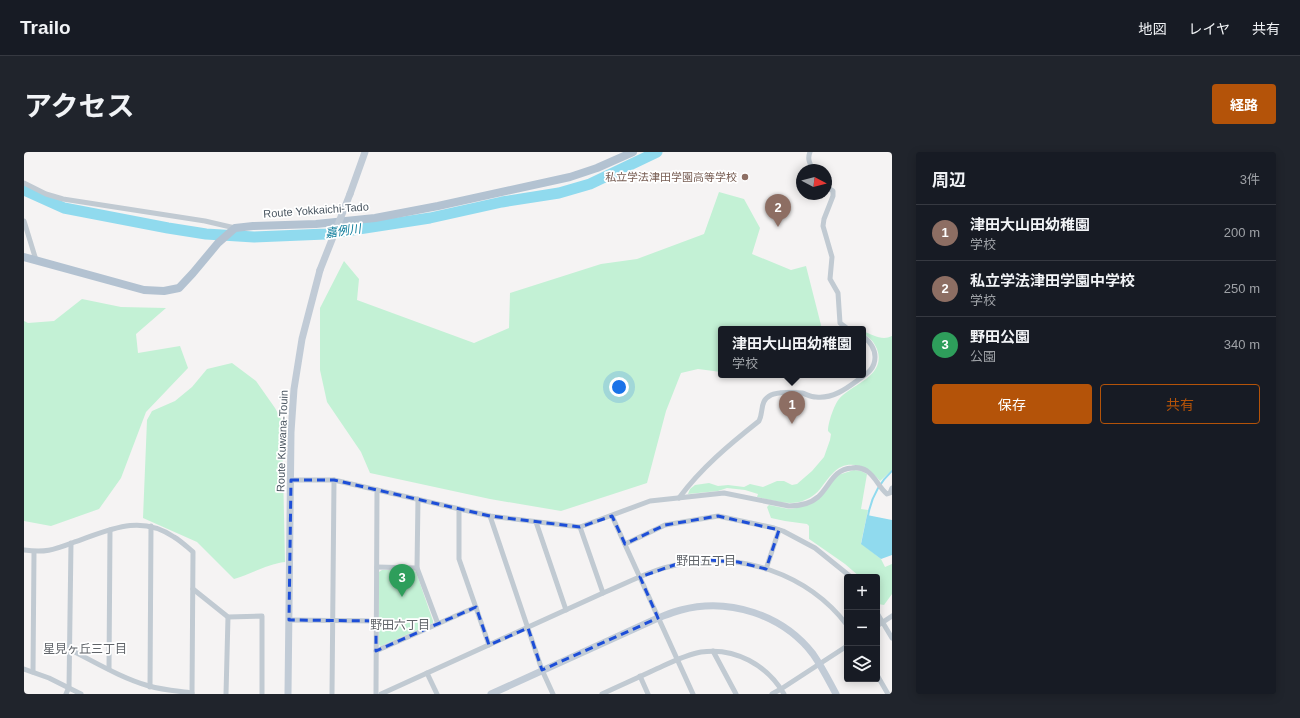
<!DOCTYPE html>
<html lang="ja">
<meta charset="utf-8">
<style>
body{margin:0;font-family:Arial,"Noto Sans JP",sans-serif;background:#20242c;color:#f1f3f6}
.controls{position:absolute;right:12px;bottom:12px;display:grid;overflow:hidden;border-radius:4px;box-shadow:0 2px 10px #0003}
.controls button{width:36px;height:36px;display:grid;place-items:center;padding:0;border:0;border-bottom:1px solid #363941;background:#171b24;color:#f1f3f6;font:20px sans-serif}
.compass{position:absolute;left:772px;top:12px;width:36px;height:36px;border-radius:50%;background:#171b24;box-shadow:0 2px 10px #0003;rotate:97deg}
.you{position:absolute;left:595px;top:235px;width:14px;height:14px;margin:-10px;border:3px solid #fff;border-radius:50%;background:#1a73e8;box-shadow:0 0 0 6px #1a73e833}
.badge{display:grid;place-items:center;width:26px;height:26px;border-radius:50%;background:#b45309;color:#fff;font-size:13px;font-weight:700}
.pin{position:absolute;translate:-50% -33px;filter:drop-shadow(0 1px 2px #0008)}
.pin::after{content:'';position:absolute;top:21px;width:14px;height:12px;background:inherit;clip-path:polygon(0 0,100% 0,50% 100%)}
.popup{position:absolute;left:694px;top:174px;width:148px;height:52px;box-sizing:border-box;display:grid;place-content:center;border-radius:4px;background:#171b24;filter:drop-shadow(0 1px 3px #0005);font-size:13px;white-space:nowrap;color:#9ea1a6}
.popup b{font-size:15px;color:#f1f3f6}
.popup::after{content:'';position:absolute;left:50%;top:100%;margin-left:-8px;border:8px solid transparent;border-top-color:#171b24}
.list{margin:0;padding:0;list-style:none}
h2{display:flex;justify-content:space-between;align-items:center;height:52px;margin:0;padding:0 16px;font-size:17px}
h2 small{font-size:13px;font-weight:400;color:#9ea1a6}
.list li{display:grid;grid-template-columns:26px 1fr auto;gap:12px;align-items:center;box-sizing:border-box;height:56px;padding:0 16px;border-top:1px solid #363941}
.list b{display:block;font-size:15px;white-space:nowrap}
.list p{margin:0;font-size:13px;white-space:nowrap;color:#9ea1a6}
.list em{font-size:13px;font-style:normal;color:#9ea1a6}
.actions{display:flex;gap:8px;padding:12px 16px}
.actions a{flex:1;padding:9px 0;border:1px solid #b45309;border-radius:4px;text-align:center;font-size:14px;color:#b45309}
.actions .main{background:#b45309;color:#fff}
.icon{flex:none;width:22px;height:22px;fill:none;stroke:currentColor;stroke-width:2;stroke-linecap:round;stroke-linejoin:round}
.map{position:relative;flex:none;width:868px;height:542px;overflow:hidden;border-radius:4px}
header{display:flex;align-items:center;gap:24px;box-sizing:border-box;height:56px;padding:0 20px;background:#171b24;border-bottom:1px solid #363941}
header strong{font-size:19px}
nav{display:flex;gap:22px;margin-inline-start:auto;font-size:14px}
.intro{display:flex;align-items:center;justify-content:space-between;box-sizing:border-box;height:96px;padding:0 24px}
h1{margin:0;font-size:28px}
.button{padding:10px 18px;border-radius:4px;background:#b45309;color:#fff;font-size:14px;font-weight:700}
main{display:flex;gap:24px;padding:0 24px}
aside{flex:1;background:#171b24;border-radius:4px;box-shadow:0 2px 10px #0003}
.map>svg:first-child{display:block}
.green{fill:#c3f1d5}
.water{fill:#90daee}
.lines{fill:none;stroke-linecap:round;stroke-linejoin:round}
.stream{stroke:#90daee;stroke-width:2}
.river{stroke:#90daee;stroke-width:11}
.street{stroke:#c1cad2;stroke-width:5}
.secondary{stroke:#c1cbd6;stroke-width:7}
.primary{stroke:#b3c2d1;stroke-width:8}
.secondary-bridge{stroke:#c1cbd6;stroke-width:7}
.marked{fill:none;stroke:#1d4ed8;stroke-width:3;stroke-dasharray:8 5;stroke-linejoin:round}
.education-dot{fill:#8d6e63;stroke:#fff;stroke-width:1.5}
.labels{text-anchor:middle;dominant-baseline:central;stroke-width:3.5;stroke-linejoin:round;paint-order:stroke}
.education-label{font-size:11px;fill:#785e54;stroke:#fff;text-anchor:end}
.street-label{font-size:11px;fill:#4a5661;stroke:#fff}
.water-label{font-size:12px;font-style:italic;fill:#0c7c9b;stroke:#fff}
.neighbourhood-label{font-size:12px;fill:#5f6368;stroke:#fff}
</style>
<header>
<strong>Trailo</strong>
<nav><a>地図</a><a>レイヤ</a><a>共有</a></nav>
</header>
<div class="intro"><h1>アクセス</h1><a class="button">経路</a></div>
<main>
<div class="map">
<svg width="868" height="542" viewBox="0 0 868 542">
<rect width="100%" height="100%" fill="#f5f3f3"/>
<g class="green">
<polygon points="695,40 720,47 736,76 728,102 767,118 782,114 798,177 697,177 697,220 674,217 657,221 642,259 623,331 537,359 466,347 346,321 337,300 303,250 296,218 296,156 320,109 335,127 333,148 450,191 485,176 486,141 577,112 613,107 680,82"/>
<polygon points="58,147 97,155 142,156 112,182 114,201 156,194 164,216 122,260 97,326 75,357 27,374 0,369 0,169 4,171 30,169"/>
<path d="M 839,179 C 849,183 858,189 868,184 L 868,318 L 856,329 C 845,315 824,305 809,321 C 799,331 795,343 781,348 C 766,355 749,348 733,345 L 734,342 L 721,338 L 703,336 L 694,339 L 664,342 L 666,337 L 671,333 L 685,331 L 694,334 L 704,333 L 720,335 L 726,332 L 739,335 L 753,329 L 760,329 L 768,333 L 773,332 L 788,319 L 800,305 L 806,288 L 807,282 L 804,279 C 804,271 810,253 815,247 C 828,232 863,224 853,197 C 850,190 846,185 839,182 Z"/>
<path d="M 208,211 L 232,229 L 251,256 L 258,269 L 261,410 C 243,412 227,422 210,427 L 173,390 L 119,366 L 123,268 L 128,259 L 151,249 L 168,235 L 183,217 Z"/>
<polygon points="830,318 837,319 843,322 837,357 844,358 837,391 857,407 861,415 868,412 868,442 860,453 854,452 853,451 853,425 836,425 821,412 788,389 785,387 785,374 783,372 761,369 747,366 743,355 745,353 765,357 772,356 787,351 814,323"/>
<polygon points="358,418 390,418 392,420 409,469 409,471 357,494 355,493 355,420"/>
</g>
<polygon class="water" points="843,363 868,368 868,403 857,407 837,392"/>
<g class="lines">
<path class="stream" d="M 844,364 C 847,346 854,332 868,319"/>
<polyline class="river" points="0,38 40,56 144,76 182,82 230,85 302,82 406,66 478,50 535,41 566,32 633,0"/>
<g class="street">
<path d="M 786,0 C 783,7 786,12 789,18"/>
<polyline points="0,31 22,42 39,47 181,69 211,76"/>
<polyline points="802,35 809,39 809,44 800,67 799,74 808,105 806,127 814,141 816,171 824,177"/>
<polyline points="0,69 12,108"/>
<path d="M 267,328 L 310,328 L 466,364 L 556,375 L 626,349 L 700,341 L 765,354 C 775,354 786,352 794,345 C 806,334 809,317 828,316 C 833,315 838,316 843,319 C 852,325 855,336 863,342 L 866,341 L 868,336"/>
<path d="M 655,346 C 677,316 706,292 735,269 C 740,259 735,249 747,243 C 753,240 771,240 778,241 C 782,242 787,245 792,245 C 808,247 822,237 834,228 C 843,222 851,217 851,205 C 851,197 846,189 839,185"/>
<polyline points="394,347 393,416 414,472"/>
<polyline points="435,357 435,407 465,493"/>
<polyline points="466,364 518,518 529,542"/>
<polyline points="588,364 669,542"/>
<polyline points="512,370 542,458"/>
<polyline points="601,392 641,373 694,364 750,376 759,379 791,396 827,425"/>
<path d="M 0,398 C 21,401 29,398 48,391 C 83,379 115,361 150,385 C 157,389 163,395 169,400 L 168,542"/>
<polyline points="353,415 393,416"/>
<polyline points="742,417 755,378"/>
<polyline points="169,437 204,465 238,464 238,542"/>
<path d="M 579,441 C 603,431 627,418 652,413 C 715,398 784,422 823,473"/>
<polyline points="853,461 868,486"/>
<polyline points="265,468 352,469"/>
<polyline points="853,474 868,464"/>
<path d="M 45,497 C 71,510 97,526 125,534 C 139,538 154,539 168,541"/>
<polyline points="352,499 452,455"/>
<polyline points="689,499 712,542"/>
<polyline points="0,517 25,526 57,542"/>
<polyline points="85,517 86,378"/>
<polyline points="9,520 10,400"/>
<polyline points="403,521 413,542"/>
<polyline points="853,523 864,542"/>
<polyline points="616,524 624,542"/>
<polyline points="126,535 127,374"/>
<polyline points="42,542 45,535 47,391"/>
<polyline points="202,542 204,465"/>
<polyline points="308,542 310,328"/>
<polyline points="352,542 353,338"/>
<polyline points="357,542 579,441 556,375"/>
<path d="M 578,542 C 595,534 611,527 628,519 C 644,512 660,503 677,500 C 711,495 743,513 760,542"/>
<polyline points="748,542 757,537 823,494"/>
</g>
<g class="secondary">
<polyline points="326,42 341,0"/>
<polyline points="264,542 267,280 270,237 278,187 296,118"/>
<path d="M 467,542 L 634,466 C 642,463 649,460 657,458 C 705,445 759,463 789,502 C 798,515 805,529 812,542"/>
</g>
<polyline class="primary" points="0,105 120,138 140,139 155,136 169,121 194,91 211,76 229,74 292,72 351,66 414,54 546,25 573,16 609,0"/>
<polyline class="secondary-bridge" points="296,118 326,42"/>
</g>
<path class="marked" d="M 267,328 L 310,328 L 466,364 L 556,375 L 588,364 L 601,392 L 641,373 L 694,364 L 755,378 L 742,417 L 714,410 L 683,408 L 653,412 L 616,425 L 634,466 L 518,518 L 504,476 L 465,493 L 452,455 L 352,499 L 352,469 L 265,468 Z"/>
<circle class="education-dot" cx="721" cy="25" r="4"/>
<g class="labels">
<g class="education-label">
<text x="713" y="25">私立学法津田学園高等学校</text>
</g>
<g class="street-label">
<text transform="translate(292 58) rotate(-4)">Route Yokkaichi-Tado</text>
<text transform="translate(258 289) rotate(-88)">Route Kuwana-Touin</text>
</g>
<g class="water-label">
<text transform="translate(319 79) rotate(-8)">嘉例川</text>
</g>
<g class="neighbourhood-label">
<text x="682" y="409">野田五丁目</text>
<text x="376" y="473">野田六丁目</text>
<text x="61" y="497">星見ヶ丘三丁目</text>
</g>
</g>
</svg>
<div class="controls">
<button>+</button>
<button>−</button>
<button><svg class="icon" aria-label="layers" viewBox="0 0 24 24"><path d="M12 4l9 5-9 5-9-5zM3 14l9 5 9-5"/></svg></button>
</div>
<svg class="compass" viewBox="-18 -18 36 36"><path d="M0-13l5 13h-10z" fill="#e53935"/><path d="M0 13l5-13h-10z" fill="#9ea1a6"/></svg>
<div class="you"></div>
<div class="pin badge" style="left:768px;top:272px;background:#8d6e63">1</div>
<div class="popup"><b>津田大山田幼稚園</b>学校</div>
<div class="pin badge" style="left:754px;top:75px;background:#8d6e63">2</div>
<div class="pin badge" style="left:378px;top:445px;background:#2e9e5b">3</div>
</div>
<aside>
<h2>周辺<small>3件</small></h2>
<ul class="list">
<li><span class="badge" style="background:#8d6e63">1</span><div><b>津田大山田幼稚園</b><p>学校</p></div><em>200 m</em></li>
<li><span class="badge" style="background:#8d6e63">2</span><div><b>私立学法津田学園中学校</b><p>学校</p></div><em>250 m</em></li>
<li><span class="badge" style="background:#2e9e5b">3</span><div><b>野田公園</b><p>公園</p></div><em>340 m</em></li>
</ul>
<div class="actions"><a class="main">保存</a><a>共有</a></div>
</aside>
</main>
